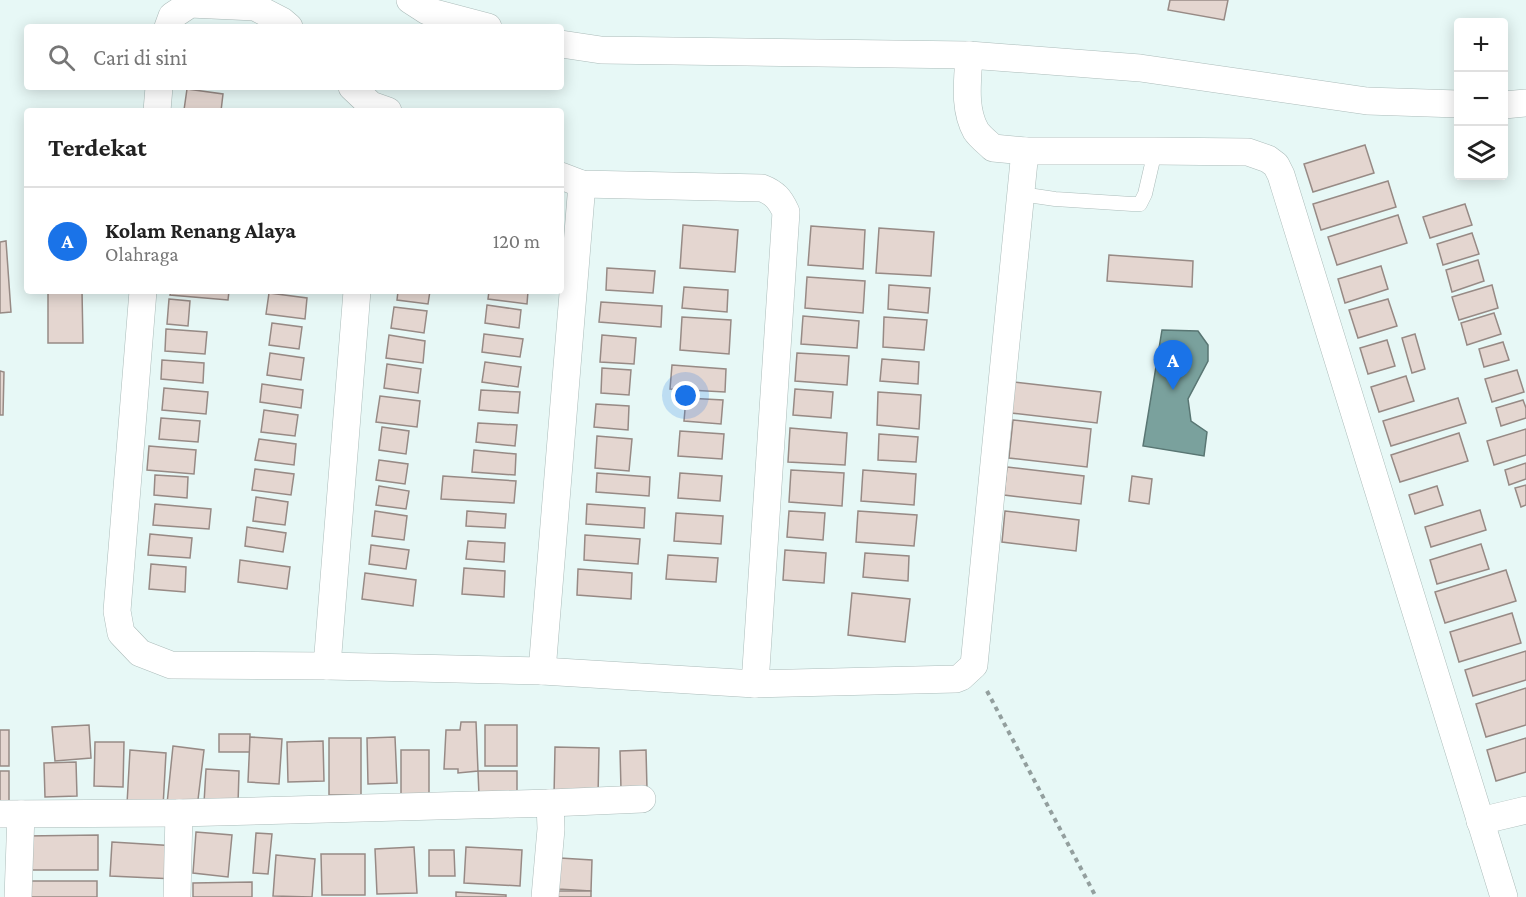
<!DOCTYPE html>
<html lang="id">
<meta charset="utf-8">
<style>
body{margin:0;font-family:"Crimson Pro",serif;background:#f6f6f6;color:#222}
.controls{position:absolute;right:18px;top:18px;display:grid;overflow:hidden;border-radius:6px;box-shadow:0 3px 15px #0003}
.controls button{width:54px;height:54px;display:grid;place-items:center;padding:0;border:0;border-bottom:2px solid #e0e0e0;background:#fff;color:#222;font:30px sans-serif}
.you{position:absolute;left:686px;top:396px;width:21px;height:21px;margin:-15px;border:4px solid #fff;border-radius:50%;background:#1a73e8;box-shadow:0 0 0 9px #1a73e833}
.badge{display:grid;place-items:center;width:39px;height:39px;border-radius:50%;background:#1a73e8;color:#fff;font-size:20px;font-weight:700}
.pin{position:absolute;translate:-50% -50px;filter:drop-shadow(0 2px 3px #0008)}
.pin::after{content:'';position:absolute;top:32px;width:21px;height:18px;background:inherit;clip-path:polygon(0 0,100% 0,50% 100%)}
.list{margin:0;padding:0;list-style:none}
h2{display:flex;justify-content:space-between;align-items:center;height:78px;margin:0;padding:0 24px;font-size:26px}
h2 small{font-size:20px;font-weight:400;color:#767676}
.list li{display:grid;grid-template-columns:39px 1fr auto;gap:18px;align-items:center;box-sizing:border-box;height:108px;padding:0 24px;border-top:2px solid #e0e0e0}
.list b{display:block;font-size:22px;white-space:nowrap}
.list p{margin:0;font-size:20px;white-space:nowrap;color:#767676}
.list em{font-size:20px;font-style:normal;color:#767676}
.icon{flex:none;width:33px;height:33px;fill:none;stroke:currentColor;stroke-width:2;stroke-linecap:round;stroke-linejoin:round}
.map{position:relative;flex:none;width:1526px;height:897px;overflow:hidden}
.search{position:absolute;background:#fff;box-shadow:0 3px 15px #0003;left:24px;top:24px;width:540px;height:66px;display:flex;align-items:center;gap:15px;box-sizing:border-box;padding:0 21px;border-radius:6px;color:#767676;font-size:22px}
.panel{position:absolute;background:#fff;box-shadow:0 3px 15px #0003;left:24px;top:108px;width:540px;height:186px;border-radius:6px}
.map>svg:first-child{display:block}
.water{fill:#7aa19d;stroke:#597673;stroke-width:1.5}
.building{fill:#e4d6d0;stroke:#978a85;stroke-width:1.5}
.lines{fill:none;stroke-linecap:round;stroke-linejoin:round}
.service-casing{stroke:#acbcba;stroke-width:15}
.minor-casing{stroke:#acbcba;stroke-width:28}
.path{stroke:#939f9e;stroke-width:4;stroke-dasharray:4.5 4.5;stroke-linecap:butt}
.service{stroke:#fff;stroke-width:14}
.minor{stroke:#fff;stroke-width:27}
</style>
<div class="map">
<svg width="1526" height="897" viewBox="0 0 1526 897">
<rect width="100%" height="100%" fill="#e7f8f6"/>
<polygon class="water" points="1162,330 1198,331 1208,345 1208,361 1188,399 1191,421 1207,432 1204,456 1143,446"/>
<g class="building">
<polygon points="1170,0 1228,0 1224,20 1168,10"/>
<polygon points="187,89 223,94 221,111 184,110"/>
<polygon points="1365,145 1374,173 1313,192 1304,164"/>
<polygon points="1388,181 1396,207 1321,230 1313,204"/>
<polygon points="1465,204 1472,225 1430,238 1423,217"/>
<polygon points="1398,215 1407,243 1337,265 1328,237"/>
<polygon points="683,225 738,230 735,272 680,268"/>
<polygon points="811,226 865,230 863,269 808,265"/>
<polygon points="879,228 934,232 931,276 876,273"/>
<polygon points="1472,233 1479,254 1443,265 1437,244"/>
<polygon points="6,241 11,312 0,313 0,242"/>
<polygon points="1109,255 1193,261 1192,287 1107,281"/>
<polygon points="1478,260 1484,281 1452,292 1446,270"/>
<polygon points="1381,266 1388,289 1345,303 1338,279"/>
<polygon points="607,268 655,271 653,293 606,290"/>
<polygon points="807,277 865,281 863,313 805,308"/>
<polygon points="889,285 930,288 928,313 888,309"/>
<polygon points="1492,285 1498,308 1459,320 1452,297"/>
<polygon points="684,287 728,290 727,312 682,308"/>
<polygon points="48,291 82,291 83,343 48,343"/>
<polygon points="171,291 229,291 228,300 170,295"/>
<polygon points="398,291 430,291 428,304 397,300"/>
<polygon points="489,291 528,291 527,304 488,299"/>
<polygon points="269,293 307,298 305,319 266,314"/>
<polygon points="169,299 190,301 188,326 167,324"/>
<polygon points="1388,299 1397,326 1358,338 1349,310"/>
<polygon points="601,302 662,306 661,327 599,322"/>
<polygon points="487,305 521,310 519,328 485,323"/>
<polygon points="394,307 427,311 424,333 391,328"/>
<polygon points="1494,313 1501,334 1467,345 1461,323"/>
<polygon points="803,316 859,321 857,348 801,344"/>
<polygon points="682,317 731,320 729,354 680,350"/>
<polygon points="884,317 927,320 924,350 883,347"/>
<polygon points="272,323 302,327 299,349 269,345"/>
<polygon points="166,329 207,332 205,354 165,351"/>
<polygon points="484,334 523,339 520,357 482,352"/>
<polygon points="1415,334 1425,369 1412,373 1402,338"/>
<polygon points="389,335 425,341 423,363 386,358"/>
<polygon points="602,335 636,338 634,364 600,362"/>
<polygon points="1387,340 1395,366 1368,374 1360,348"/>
<polygon points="1503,342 1509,360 1484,367 1479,349"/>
<polygon points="270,353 304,358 301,380 267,375"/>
<polygon points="797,353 849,356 847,385 795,381"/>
<polygon points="882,359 919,362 918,384 880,381"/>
<polygon points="162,360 204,363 203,383 161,379"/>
<polygon points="485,362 521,367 518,387 482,382"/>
<polygon points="387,364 421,369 418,393 384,388"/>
<polygon points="672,365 726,369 725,392 670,389"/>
<polygon points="602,368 631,370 629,395 601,393"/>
<polygon points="1517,370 1524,392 1492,402 1485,379"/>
<polygon points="0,371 4,372 3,415 0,415"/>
<polygon points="1406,376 1414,401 1379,412 1371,387"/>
<polygon points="1014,382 1101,392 1097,423 1011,413"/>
<polygon points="262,384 303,390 301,408 260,402"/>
<polygon points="164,388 208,392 206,414 162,410"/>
<polygon points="795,389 833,392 831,418 793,415"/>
<polygon points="481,390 520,392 518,413 479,410"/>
<polygon points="878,392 921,395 919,429 877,425"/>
<polygon points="380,396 420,401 417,427 376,422"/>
<polygon points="686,398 723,400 721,424 684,421"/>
<polygon points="1458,398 1466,423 1391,446 1383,421"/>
<polygon points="1523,400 1526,408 1526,418 1501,426 1496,408"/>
<polygon points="596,404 629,406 628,430 594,427"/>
<polygon points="264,410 298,415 295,436 261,432"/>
<polygon points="161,418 200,421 198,442 159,439"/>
<polygon points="1013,420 1091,429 1087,467 1009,458"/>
<polygon points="478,423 517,425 515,446 476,442"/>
<polygon points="382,427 409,431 406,454 379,450"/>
<polygon points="790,428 847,433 845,465 788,462"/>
<polygon points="1526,429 1526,455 1494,465 1487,441"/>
<polygon points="680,431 724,434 722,459 678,456"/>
<polygon points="1459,433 1468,461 1400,482 1391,455"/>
<polygon points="879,434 918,437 916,462 878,460"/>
<polygon points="597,436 632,439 629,471 595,468"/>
<polygon points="259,439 296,444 294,465 255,460"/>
<polygon points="149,446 196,450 194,474 147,470"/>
<polygon points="474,450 516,454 515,475 472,472"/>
<polygon points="379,460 408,464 405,484 376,480"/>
<polygon points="1526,463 1526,479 1509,485 1505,470"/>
<polygon points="1007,467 1084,476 1081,504 1004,495"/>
<polygon points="255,469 294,474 291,495 252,490"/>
<polygon points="791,470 844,473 842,506 789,502"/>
<polygon points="863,470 916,474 914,505 861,501"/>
<polygon points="597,473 650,477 649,496 596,492"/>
<polygon points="680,473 722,476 720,501 678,498"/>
<polygon points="155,475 188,477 187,498 154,495"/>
<polygon points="443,476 516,481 514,503 441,499"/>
<polygon points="1132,476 1152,479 1149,504 1129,501"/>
<polygon points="1526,485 1526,505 1521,507 1515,488"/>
<polygon points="379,486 409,491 406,509 376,505"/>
<polygon points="1437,486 1443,505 1415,514 1409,495"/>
<polygon points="256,497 288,502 285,525 253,521"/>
<polygon points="155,504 211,509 209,529 153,525"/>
<polygon points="587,504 645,508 644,528 586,524"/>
<polygon points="1480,510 1486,530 1431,547 1425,527"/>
<polygon points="375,511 407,516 404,540 372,536"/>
<polygon points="467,511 506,514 505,528 466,526"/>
<polygon points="789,511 825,513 823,540 787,537"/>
<polygon points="858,511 917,515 914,546 856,542"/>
<polygon points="1005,511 1079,520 1076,551 1002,542"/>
<polygon points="676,513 723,516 721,544 674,541"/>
<polygon points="247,527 286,533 283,552 245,546"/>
<polygon points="150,534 192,538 190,558 148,555"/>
<polygon points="585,535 640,539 638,564 584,560"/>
<polygon points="468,541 505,543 504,562 466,559"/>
<polygon points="1481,544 1489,569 1437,584 1430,560"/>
<polygon points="371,545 409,550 406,569 369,564"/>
<polygon points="785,550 826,553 824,583 783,580"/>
<polygon points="865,553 909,556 908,581 863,577"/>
<polygon points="668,555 718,558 716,582 666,579"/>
<polygon points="240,560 290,567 287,589 238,582"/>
<polygon points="151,564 186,567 185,592 149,589"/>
<polygon points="464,568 505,571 504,597 462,594"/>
<polygon points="578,569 632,573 631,599 577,595"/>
<polygon points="1506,570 1516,601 1445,623 1435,592"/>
<polygon points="365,573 416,580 413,606 362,599"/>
<polygon points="852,593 910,599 905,642 848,635"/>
<polygon points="1512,613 1521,643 1459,662 1450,632"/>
<polygon points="1526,651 1526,680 1473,696 1465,670"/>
<polygon points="1526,688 1526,725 1486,737 1476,704"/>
<polygon points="461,722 476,722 478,771 458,773 458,769 444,769 446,730 460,730"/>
<polygon points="89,725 91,758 55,761 52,727"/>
<rect x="485" y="725" width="32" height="41"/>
<rect x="0" y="730" width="9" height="36"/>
<rect x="219" y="734" width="31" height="18"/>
<polygon points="250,737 282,739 279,784 248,782"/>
<polygon points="395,737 397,783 368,784 367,738"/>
<rect x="329" y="738" width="32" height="57"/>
<polygon points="1526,738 1526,772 1496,781 1487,750"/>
<polygon points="323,741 324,781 288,782 287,742"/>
<polygon points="95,742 124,742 123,787 94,786"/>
<polygon points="173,746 204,750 197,808 167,804"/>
<polygon points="555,747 599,748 598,797 554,796"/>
<polygon points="130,750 166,753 163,807 127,804"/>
<rect x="401" y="750" width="28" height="48"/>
<polygon points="646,750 647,789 621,789 620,751"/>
<polygon points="76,762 77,796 45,797 44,763"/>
<polygon points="206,769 239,771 238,804 204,803"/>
<rect x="0" y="771" width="9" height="34"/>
<polygon points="478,771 517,771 517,796 479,796"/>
<polygon points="196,832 232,835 228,877 193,873"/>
<polygon points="256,833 272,834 268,874 253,873"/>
<polygon points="98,835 98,870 27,870 26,836"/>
<polygon points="112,842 177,846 175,879 110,876"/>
<polygon points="414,847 417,893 377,894 375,849"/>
<polygon points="466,847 522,850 520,886 464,883"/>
<polygon points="429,850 454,850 455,876 429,876"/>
<polygon points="321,854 365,854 365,895 322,895"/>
<polygon points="276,855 315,859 312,897 273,896"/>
<polygon points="560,858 592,860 591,891 558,889"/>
<rect x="29" y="881" width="68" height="16"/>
<polygon points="252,882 252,897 193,897 193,883"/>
<rect x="557" y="891" width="34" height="6"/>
<polygon points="456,892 506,895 506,897 456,897"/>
</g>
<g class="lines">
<g class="service-casing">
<polyline id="service" points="1021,194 1055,199 1132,204 1140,204 1145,194 1155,151"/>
</g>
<g class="minor-casing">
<g id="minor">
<polyline points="410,0 427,11 488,27"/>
<polyline points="168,27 172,16 190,4 255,7 282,21 289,27"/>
<polyline points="561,44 601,50 969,55 1140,68 1367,101 1458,104"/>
<path d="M 969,55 C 968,79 963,108 976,131 C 980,137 988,143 993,148 L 1025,151 L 1155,151 L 1248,152 L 1268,159 L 1276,165 L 1281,175 L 1504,897"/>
<polyline points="352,87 371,105 388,111"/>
<polyline points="1504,105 1526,103"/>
<polyline points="157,111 159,87"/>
<path d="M 561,176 L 582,184 L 762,188 C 775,193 780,199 786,212 L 755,684 L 956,679 L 961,677 L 974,665 L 1025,151"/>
<polyline points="143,291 117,611 121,633 140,653 171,665 327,666 542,671 755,684"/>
<polyline points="327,666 357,291"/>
<polyline points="542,671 582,184"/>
<polyline points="550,803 642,799"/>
<polyline points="0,814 179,813 550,803 551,829 545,897"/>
<polyline points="1480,821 1526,810"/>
<polyline points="18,897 21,814"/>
<polyline points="177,897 179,813"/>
</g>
</g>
<polyline class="path" points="987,691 1096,897"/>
<use href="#service" class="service"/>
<use href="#minor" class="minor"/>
</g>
</svg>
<div class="controls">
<button>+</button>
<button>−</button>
<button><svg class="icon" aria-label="layers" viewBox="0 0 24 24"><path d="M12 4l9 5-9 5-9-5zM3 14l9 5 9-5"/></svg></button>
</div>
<div class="you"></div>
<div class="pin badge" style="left:1173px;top:390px">A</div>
<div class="search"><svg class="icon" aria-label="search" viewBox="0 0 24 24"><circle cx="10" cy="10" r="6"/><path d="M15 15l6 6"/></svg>Cari di sini</div>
<section class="panel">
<h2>Terdekat<small></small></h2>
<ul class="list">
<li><span class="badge">A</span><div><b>Kolam Renang Alaya</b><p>Olahraga</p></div><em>120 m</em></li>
</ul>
</section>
</div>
